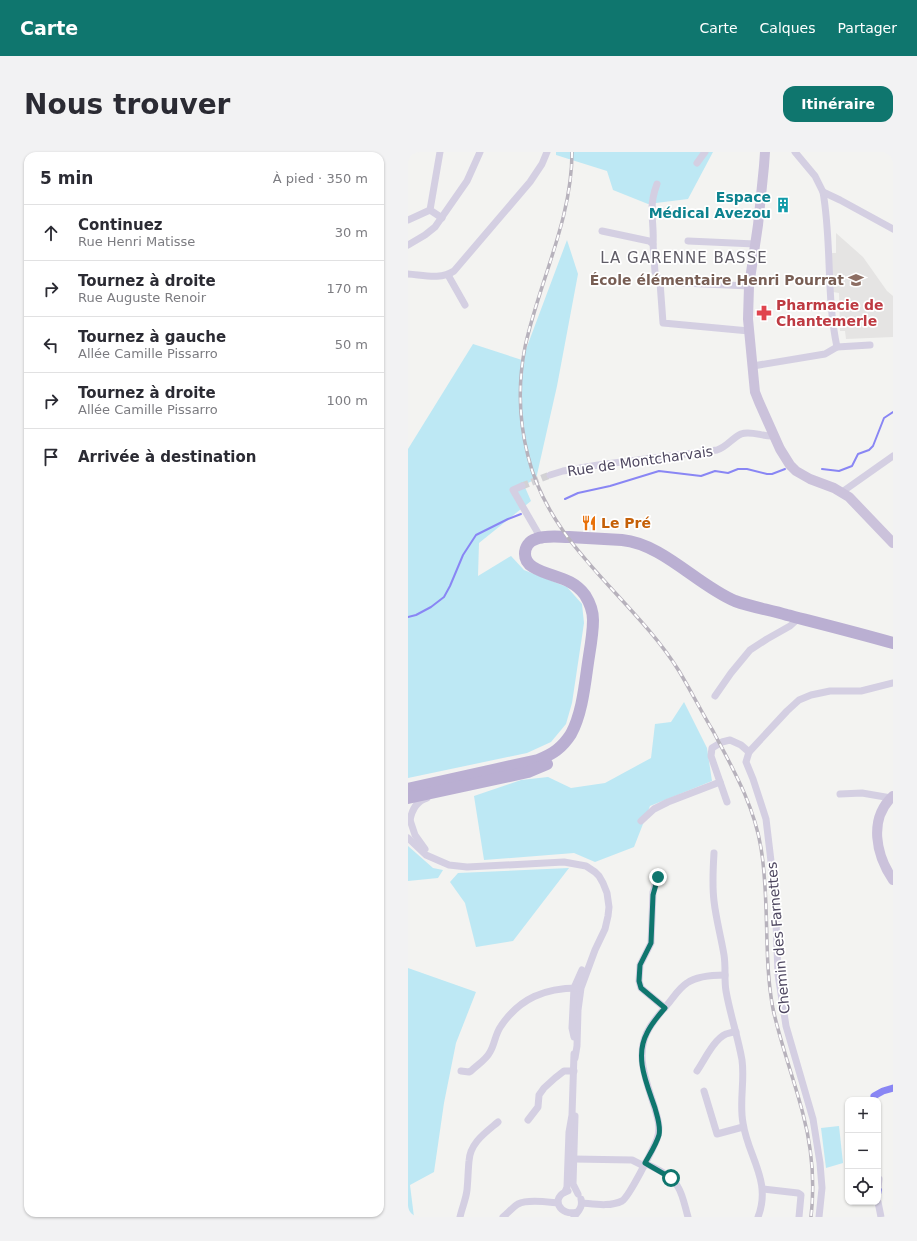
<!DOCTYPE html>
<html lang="fr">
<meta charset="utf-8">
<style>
body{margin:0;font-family:"DejaVu Sans",sans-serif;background:#f2f2f3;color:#2b2b33}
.controls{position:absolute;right:12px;bottom:12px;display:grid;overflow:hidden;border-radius:8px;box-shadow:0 1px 3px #0004}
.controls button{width:36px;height:36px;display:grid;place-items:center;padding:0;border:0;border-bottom:1px solid #e1e1e2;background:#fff;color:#2b2b33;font:20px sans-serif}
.stop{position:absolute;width:12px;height:12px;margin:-9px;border:3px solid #0f766e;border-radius:50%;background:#fff}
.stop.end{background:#0f766e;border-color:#fff;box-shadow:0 1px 4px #0008}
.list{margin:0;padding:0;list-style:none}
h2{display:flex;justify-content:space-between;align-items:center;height:52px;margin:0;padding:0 16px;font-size:17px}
h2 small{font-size:13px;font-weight:400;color:#7c7c81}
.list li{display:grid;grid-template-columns:26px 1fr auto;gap:12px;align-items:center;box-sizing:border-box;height:56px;padding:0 16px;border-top:1px solid #e1e1e2}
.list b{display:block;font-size:15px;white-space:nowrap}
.list p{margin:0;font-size:13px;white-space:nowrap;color:#7c7c81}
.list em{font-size:13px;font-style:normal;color:#7c7c81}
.icon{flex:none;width:22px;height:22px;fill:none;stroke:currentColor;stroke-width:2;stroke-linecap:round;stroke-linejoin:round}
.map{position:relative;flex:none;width:485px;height:1065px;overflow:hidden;border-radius:12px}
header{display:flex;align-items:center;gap:24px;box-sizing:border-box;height:56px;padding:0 20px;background:#0f766e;color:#fff}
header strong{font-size:19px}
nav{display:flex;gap:22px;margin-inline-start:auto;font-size:14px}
.intro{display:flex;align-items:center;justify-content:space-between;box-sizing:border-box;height:96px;padding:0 24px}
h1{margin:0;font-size:28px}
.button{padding:10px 18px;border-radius:12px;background:#0f766e;color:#fff;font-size:14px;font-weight:700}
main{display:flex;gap:24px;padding:0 24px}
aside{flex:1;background:#fff;border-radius:12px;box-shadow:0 1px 3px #0004}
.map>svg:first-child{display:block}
.education{fill:#e5e4e3}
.green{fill:#bde8f4}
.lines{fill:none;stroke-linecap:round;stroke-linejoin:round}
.stream{stroke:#8986f4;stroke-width:2}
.canal{stroke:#8986f4;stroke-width:7}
.street-tunnel{stroke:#d2d1d4;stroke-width:7;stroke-dasharray:7 3.5;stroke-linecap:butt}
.street{stroke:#d4cfe2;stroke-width:7}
.secondary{stroke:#cbc2db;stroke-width:10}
.primary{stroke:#baafd2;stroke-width:12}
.rail-casing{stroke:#b7b2bc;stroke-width:3.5}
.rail{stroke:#fff;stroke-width:2;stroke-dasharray:6;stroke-linecap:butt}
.route{stroke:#0f766e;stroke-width:5}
.labels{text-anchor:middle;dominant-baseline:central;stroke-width:3.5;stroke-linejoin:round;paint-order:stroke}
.culture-label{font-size:14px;font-weight:bold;fill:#0d838f;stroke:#fff;text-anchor:end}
.education-label{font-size:14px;font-weight:bold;fill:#785e54;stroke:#fff;text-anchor:end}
.health-label{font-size:14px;font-weight:bold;fill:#be3a42;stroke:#fff;text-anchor:start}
.street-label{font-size:14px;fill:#4e4760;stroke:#fff}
.food-label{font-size:14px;font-weight:bold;fill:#c56008;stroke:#fff;text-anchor:start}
.neighbourhood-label{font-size:15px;letter-spacing:1px;fill:#605d67;stroke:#fff}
</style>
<header>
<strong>Carte</strong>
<nav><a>Carte</a><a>Calques</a><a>Partager</a></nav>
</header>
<div class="intro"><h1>Nous trouver</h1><a class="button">Itinéraire</a></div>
<main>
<aside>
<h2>5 min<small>À pied · 350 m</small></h2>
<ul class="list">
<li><svg class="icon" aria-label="ahead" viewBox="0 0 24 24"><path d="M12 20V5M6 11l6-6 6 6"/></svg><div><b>Continuez</b><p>Rue Henri Matisse</p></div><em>30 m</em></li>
<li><svg class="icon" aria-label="right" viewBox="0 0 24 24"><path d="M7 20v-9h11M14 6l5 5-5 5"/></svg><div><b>Tournez à droite</b><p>Rue Auguste Renoir</p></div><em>170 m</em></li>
<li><svg class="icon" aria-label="left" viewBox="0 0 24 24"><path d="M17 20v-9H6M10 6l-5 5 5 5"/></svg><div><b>Tournez à gauche</b><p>Allée Camille Pissarro</p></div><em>50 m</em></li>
<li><svg class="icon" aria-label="right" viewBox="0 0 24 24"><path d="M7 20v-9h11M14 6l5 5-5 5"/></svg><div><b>Tournez à droite</b><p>Allée Camille Pissarro</p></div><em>100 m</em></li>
<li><svg class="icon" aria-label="arrive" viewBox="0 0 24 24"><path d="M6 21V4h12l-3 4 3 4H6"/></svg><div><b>Arrivée à destination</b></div></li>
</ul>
</aside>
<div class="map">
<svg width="485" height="1065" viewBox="0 0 485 1065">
<rect width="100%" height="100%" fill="#f3f3f1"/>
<polygon class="education" points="428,81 455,105 479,139 485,144 485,185 438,187 437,179 432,179 431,141 425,140 423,101 428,101"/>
<g class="green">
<polygon points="148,0 305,0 280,47 240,52 205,38 199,19 148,3"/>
<polygon points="159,88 170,122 149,234 128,327 116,333 123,349 71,391 70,424 103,404 116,418 159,435 174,452 176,471 164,551 158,572 143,590 119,601 0,626 0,297 65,192 114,208"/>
<polygon points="276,550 299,596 304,629 242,654 226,695 187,710 166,701 76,708 66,644 113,628 140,625 163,636 197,631 243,606 247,572 263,570"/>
<polygon points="0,694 25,716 35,718 30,726 0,729"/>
<polygon points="161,716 105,789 68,795 57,751 42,730 50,721"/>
<polygon points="0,816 68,840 48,891 36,951 26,1020 2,1033 6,1065 0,1065"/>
<polygon points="431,974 435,1011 418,1016 413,976"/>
</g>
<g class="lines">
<g class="stream">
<polyline points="414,317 431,319 444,314 450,302 461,298 465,294 476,266 485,260"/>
<polyline points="157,347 170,341 202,334 251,319 293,324 307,319 320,321 330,317 339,317 359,322 364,322 377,317"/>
<polyline points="0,465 8,463 23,455 36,445 42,434 55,403 68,383 100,367 113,362"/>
<polyline points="470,1019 472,1025"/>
<polyline points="471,1048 473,1037"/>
</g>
<polyline class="canal" points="466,944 475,939 485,936"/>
<polyline class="street-tunnel" points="114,334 142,323"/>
<g class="street">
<polyline points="32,0 22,58 34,66"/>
<polyline points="387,0 407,24 415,40 432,48 485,77"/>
<polyline points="289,11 297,0"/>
<path d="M 415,40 C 424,91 418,144 429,195"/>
<polyline points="0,68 22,58"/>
<polyline points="194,79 241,89 245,92 247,120 252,130 341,134"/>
<polyline points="280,89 347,92"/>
<path d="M 245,92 C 246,81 244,69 244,57 C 244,48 246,40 249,32"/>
<polyline points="0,93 17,83 27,75 59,29 72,0"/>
<path d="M 0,122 C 15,123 33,128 46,119 L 122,30 L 134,12 L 139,0"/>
<polyline points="40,123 57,153"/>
<polyline points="252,130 255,171 341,179"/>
<polyline points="345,214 417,202 429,195 462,193"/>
<path d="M 142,323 L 155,319 L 190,313 L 309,298 C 319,295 324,286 333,282 C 343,278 355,285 365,284"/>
<polyline points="114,334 105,338 134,388"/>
<polyline points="434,340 485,304"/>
<polyline points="307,544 323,521 342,498 359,487 382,474 391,466"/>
<polyline points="432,642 454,641 483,646"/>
<polyline points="319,650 303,604 304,596 314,590 322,588 333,593 341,600"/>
<polyline points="1,665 7,683 17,697"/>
<path d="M 0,669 L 2,668 C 4,658 8,649 19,646"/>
<polyline points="233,669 246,657 260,650 312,630"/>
<polyline points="0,686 18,703 41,713 59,715 156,710 178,714 187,720 191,724 195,731 199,741 201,755 200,764 197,777 187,798 173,836 170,858 169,894 167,906"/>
<path d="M 306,701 C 305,717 304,733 306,749 C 308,767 313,785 316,803 C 318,815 316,828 318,839 C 322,862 330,885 334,908 C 337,929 331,950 335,971 C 340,1005 364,1029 350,1065"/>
<polyline points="250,725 245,740 243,791 232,813 231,829 233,836 257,856"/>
<polyline points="166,885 164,876 166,836 174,818"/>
<path d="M 53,919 L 61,920 L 63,919 C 69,913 78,908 82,900 C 87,892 87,882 93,874 C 112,846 137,836 170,836"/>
<path d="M 289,919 C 296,909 306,887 318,882 C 321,881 324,880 328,880"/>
<polyline points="296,939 309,982 335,975"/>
<polyline points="167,964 165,1032 170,1042"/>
<polyline points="120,968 130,955 131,943 136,936 147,926 156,919 166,919"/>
<polyline points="166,1007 224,1008 236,1014"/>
<path d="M 237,1011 C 248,1017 264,1023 270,1035 C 275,1043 277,1055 280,1065"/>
<polyline points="470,1036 471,1027"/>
<polyline points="355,1037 390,1041 393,1043 391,1065"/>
<path d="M 160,1039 C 141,1045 152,1065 169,1060"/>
<polyline points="157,1040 159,1035 161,980 164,963 166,902"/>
<polyline points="470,1050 473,1065"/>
<path d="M 174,1051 C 186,1052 202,1055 214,1049 C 221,1045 245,997 249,987 C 253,977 250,967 247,957 C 239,930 225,901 242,875 C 247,867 253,860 259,853 C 265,846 271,836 279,831 C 289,824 305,823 317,823"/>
<path d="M 52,1065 C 54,1056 58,1047 59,1038 C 60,1028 60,1019 61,1009 C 62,991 77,981 90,970"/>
<path d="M 95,1065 C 100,1061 105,1055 110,1052 C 120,1047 139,1050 150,1051"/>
<path d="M 166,1065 C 170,1059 175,1056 173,1047"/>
<polyline points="411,1065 414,1036 412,1011 405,967 378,874 370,822 367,743 358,667 345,627 338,610 341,600 379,559 391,548 403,543 422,539 453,539 485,531"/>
</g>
<g class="secondary">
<polyline points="357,0 356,14 350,73 341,134 340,167 346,230 347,240 351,250 372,297 382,313 388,319 402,327 426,336 441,345 485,391"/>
<path d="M 485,644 C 460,667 468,703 485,728"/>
</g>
<g class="primary">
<path d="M 0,637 L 130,608 C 145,602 154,596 163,582 C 175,560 177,529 181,504 C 183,492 185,480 185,468 C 185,459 182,451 177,443 C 163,424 143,426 125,415 C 120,412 117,408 117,402 C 117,395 121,389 128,387 C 138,383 150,385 161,385 C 179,386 196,387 214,388 C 255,392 289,433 327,449 C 344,455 362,458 379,463 C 414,472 450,481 485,491"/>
<polyline points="0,646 120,620 139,612"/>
</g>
<g class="rail-casing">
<path id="rail" d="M 164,0 C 164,68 131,130 117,195 C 110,231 111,269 120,304 C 142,395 224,444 271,519 C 283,539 293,559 305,579 C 325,617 346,653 353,696 C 362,749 355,804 365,857 C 373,893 386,927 395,962 C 404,996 407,1030 403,1065"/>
</g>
<use href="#rail" class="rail"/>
</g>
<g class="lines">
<path class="route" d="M 250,725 L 245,743 L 243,791 L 232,813 L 231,829 L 233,836 L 257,856 C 250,864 243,872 239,881 C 226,905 239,932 247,956 C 249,964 253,974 251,983 C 248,993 242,1002 237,1011 L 263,1026"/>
</g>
<defs>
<g id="building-bare" transform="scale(1.2)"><path d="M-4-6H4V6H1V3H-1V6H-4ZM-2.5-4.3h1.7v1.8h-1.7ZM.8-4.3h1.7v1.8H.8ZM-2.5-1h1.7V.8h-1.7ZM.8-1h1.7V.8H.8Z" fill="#0f9aa8" stroke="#fff" stroke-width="2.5" paint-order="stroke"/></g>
<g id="school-bare" transform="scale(1.2)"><path d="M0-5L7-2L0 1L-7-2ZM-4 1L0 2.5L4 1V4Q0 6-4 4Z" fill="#8d6e63" stroke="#fff" stroke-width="2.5" paint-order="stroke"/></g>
<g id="pharmacy-bare" transform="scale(1.2)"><path d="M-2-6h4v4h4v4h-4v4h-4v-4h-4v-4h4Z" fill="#e0444e" stroke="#fff" stroke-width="2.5" paint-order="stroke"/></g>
<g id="restaurant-bare" transform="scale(1.2)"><path d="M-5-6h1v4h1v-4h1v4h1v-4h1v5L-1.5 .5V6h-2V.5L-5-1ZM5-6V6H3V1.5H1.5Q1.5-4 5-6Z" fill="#e8710a" stroke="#fff" stroke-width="2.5" paint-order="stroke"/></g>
</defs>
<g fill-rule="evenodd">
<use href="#building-bare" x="375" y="53"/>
<use href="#school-bare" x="448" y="128"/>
<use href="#pharmacy-bare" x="356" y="161"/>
<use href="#restaurant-bare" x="181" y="371"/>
</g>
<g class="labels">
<g class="culture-label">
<text x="363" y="45">Espace<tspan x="363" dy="16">Médical Avezou</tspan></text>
</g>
<g class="education-label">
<text x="436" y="128">École élémentaire Henri Pourrat</text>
</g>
<g class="health-label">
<text x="368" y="153">Pharmacie de<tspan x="368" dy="16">Chantemerle</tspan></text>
</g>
<g class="street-label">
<text transform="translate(232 309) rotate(-8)">Rue de Montcharvais</text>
<text transform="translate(370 786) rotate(-95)">Chemin des Farnettes</text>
</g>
<g class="food-label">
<text x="193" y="371">Le Pré</text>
</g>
<g class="neighbourhood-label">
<text x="276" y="106">LA GARENNE BASSE</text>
</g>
</g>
</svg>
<div class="controls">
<button>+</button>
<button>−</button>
<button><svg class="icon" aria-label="locate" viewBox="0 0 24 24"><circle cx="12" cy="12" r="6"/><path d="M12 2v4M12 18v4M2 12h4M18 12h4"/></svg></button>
</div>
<div class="stop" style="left:263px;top:1026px"></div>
<div class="stop end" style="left:250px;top:725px"></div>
</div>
</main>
